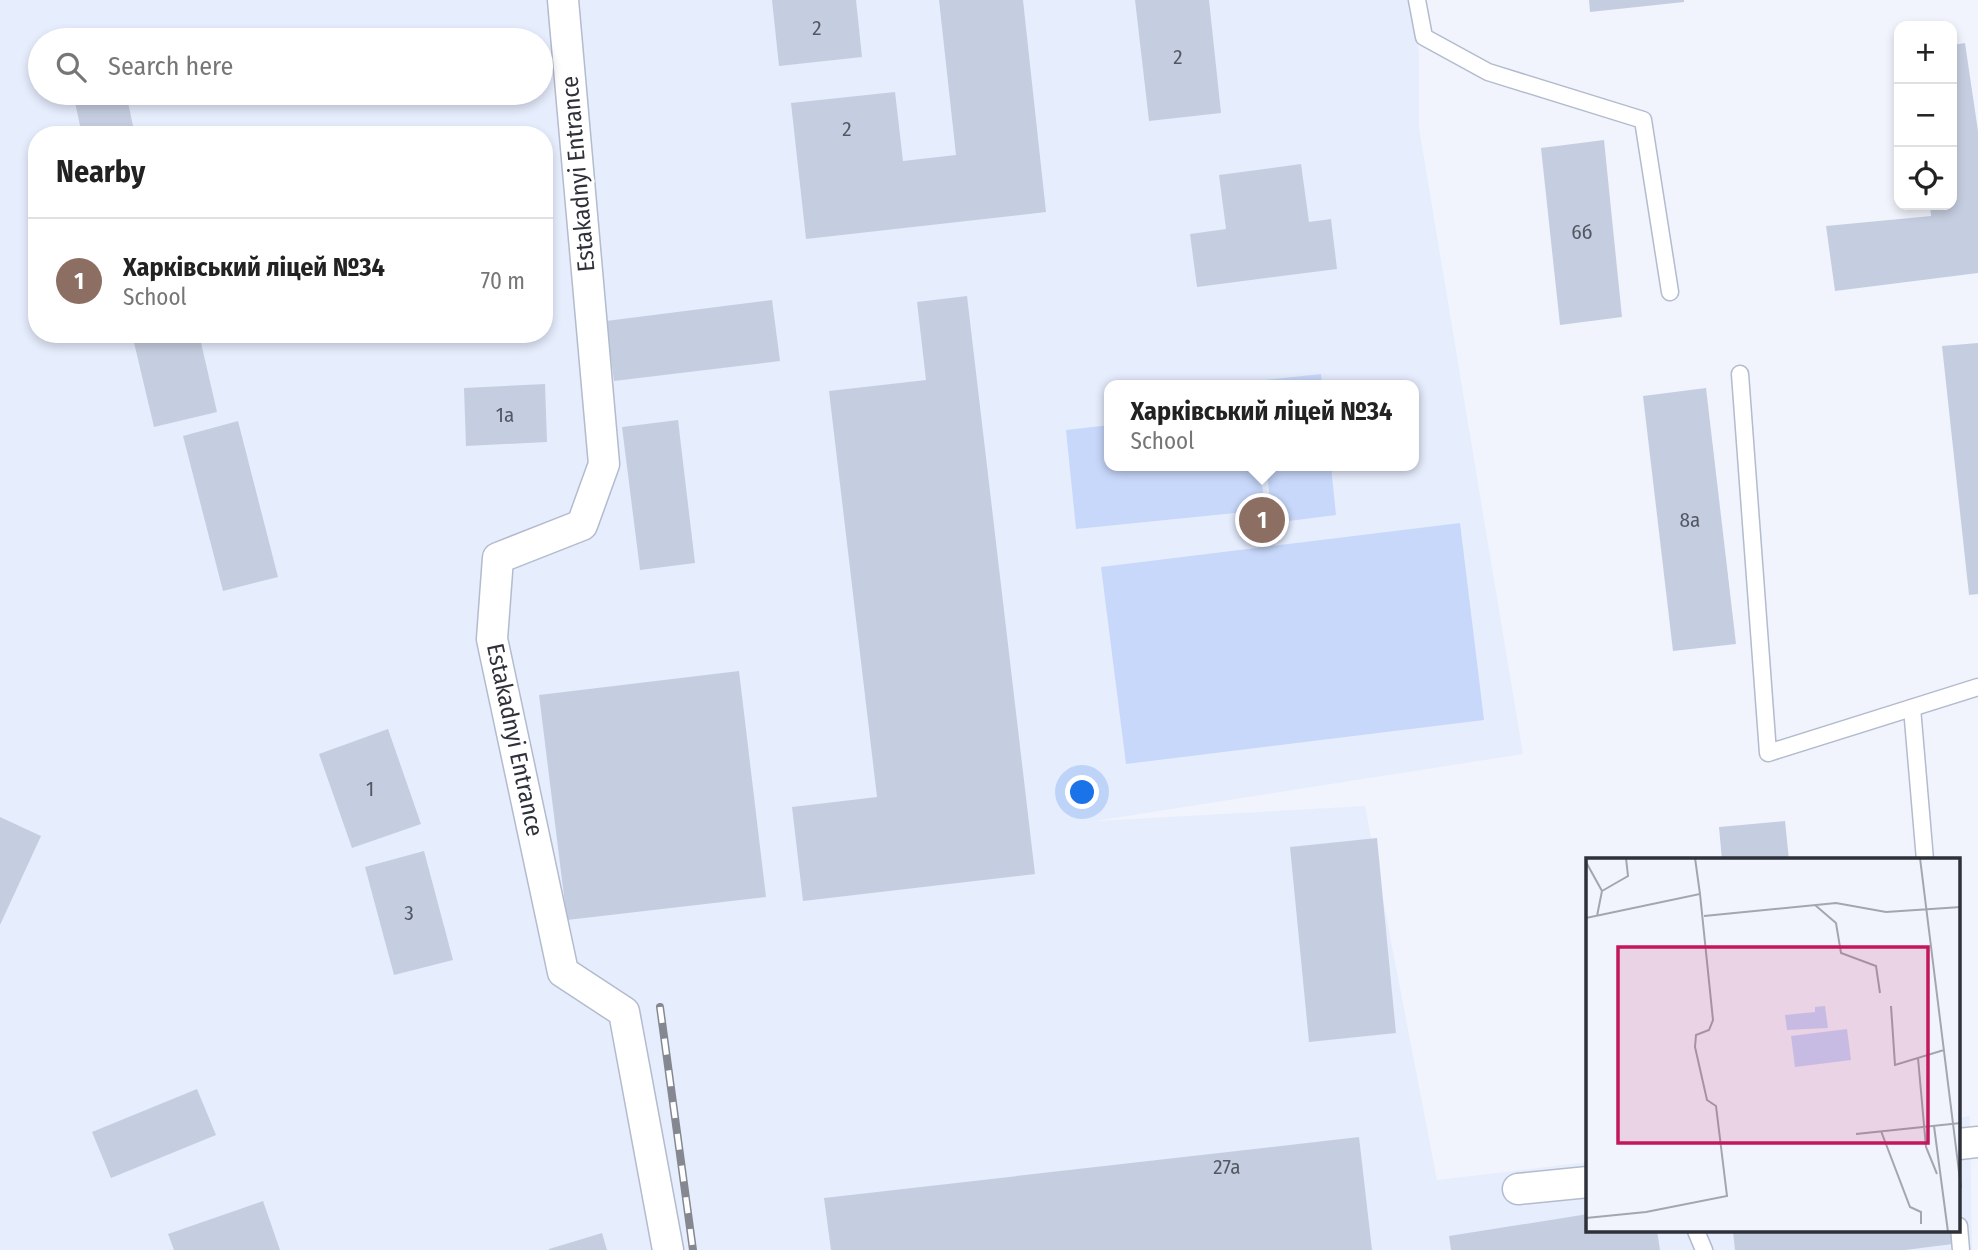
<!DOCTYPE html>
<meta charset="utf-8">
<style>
body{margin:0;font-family:"Fira Sans Condensed",sans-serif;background:#f6f6f6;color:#222}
.controls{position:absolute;right:21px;top:21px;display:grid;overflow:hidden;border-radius:14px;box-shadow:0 4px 10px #0003}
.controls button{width:63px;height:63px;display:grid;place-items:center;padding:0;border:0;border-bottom:2px solid #e0e0e0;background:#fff;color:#222;font:35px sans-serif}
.you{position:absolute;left:1083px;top:793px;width:24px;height:24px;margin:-18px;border:5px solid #fff;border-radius:50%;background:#1a73e8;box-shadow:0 0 0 10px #1a73e833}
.badge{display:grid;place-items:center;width:46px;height:46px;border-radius:50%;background:#6a5625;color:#fff;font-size:23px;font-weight:700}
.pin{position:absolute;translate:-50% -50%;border:4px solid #fff;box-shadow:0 2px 7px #0006}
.popup{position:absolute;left:1104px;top:380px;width:315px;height:91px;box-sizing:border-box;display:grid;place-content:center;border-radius:14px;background:#fff;filter:drop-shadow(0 2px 5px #0005);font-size:23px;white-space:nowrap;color:#767676}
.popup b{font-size:26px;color:#222}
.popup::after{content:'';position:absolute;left:50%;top:100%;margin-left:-14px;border:14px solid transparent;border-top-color:#fff}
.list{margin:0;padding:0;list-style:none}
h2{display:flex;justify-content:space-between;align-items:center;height:91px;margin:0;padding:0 28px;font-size:30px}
h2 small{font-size:23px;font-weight:400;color:#767676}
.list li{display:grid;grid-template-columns:46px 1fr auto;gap:21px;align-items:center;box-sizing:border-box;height:126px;padding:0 28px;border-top:2px solid #e0e0e0}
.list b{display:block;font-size:26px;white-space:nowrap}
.list p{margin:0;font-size:23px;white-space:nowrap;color:#767676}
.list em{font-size:23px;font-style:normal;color:#767676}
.icon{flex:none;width:38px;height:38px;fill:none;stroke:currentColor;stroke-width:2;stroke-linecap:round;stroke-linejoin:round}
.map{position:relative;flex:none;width:1978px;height:1250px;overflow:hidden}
.search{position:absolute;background:#fff;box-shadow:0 4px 10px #0003;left:28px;top:28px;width:525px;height:77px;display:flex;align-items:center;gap:18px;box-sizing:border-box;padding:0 24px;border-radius:38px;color:#767676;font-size:26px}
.panel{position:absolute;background:#fff;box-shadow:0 4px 10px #0003;left:28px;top:126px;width:525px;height:217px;border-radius:28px}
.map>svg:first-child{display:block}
.built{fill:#e6edfd;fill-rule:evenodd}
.green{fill:#c8d8fb}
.building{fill:#c5cee0}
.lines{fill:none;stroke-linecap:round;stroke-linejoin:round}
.lane-casing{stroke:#b3bbce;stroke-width:19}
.street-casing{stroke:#b3bbce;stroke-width:33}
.lane{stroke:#fff;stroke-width:16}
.street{stroke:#fff;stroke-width:30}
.rail-casing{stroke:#858890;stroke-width:8}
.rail{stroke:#fff;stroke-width:5;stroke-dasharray:16;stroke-linecap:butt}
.labels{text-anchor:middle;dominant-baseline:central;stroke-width:6;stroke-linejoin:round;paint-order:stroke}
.number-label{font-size:21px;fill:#545863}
.street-label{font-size:24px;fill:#2e3139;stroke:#fff}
.inset-road{fill:none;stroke:#a3a6ae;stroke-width:2}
.view{fill:#c2185b;fill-opacity:0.15;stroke:#c2185b;stroke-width:3.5}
.inset-edge{fill:none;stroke:#2e3139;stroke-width:3.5}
</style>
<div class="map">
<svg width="1978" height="1250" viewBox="0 0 1978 1250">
<rect width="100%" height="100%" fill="#f1f4fc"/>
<path class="built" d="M 0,0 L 1409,0 L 1419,52 L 1419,128 L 1523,754 L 1095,821 L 1365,806 L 1437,1180 L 1588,1162 L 1588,1231 L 1959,1231 L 1959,1118 L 1970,1116 L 1972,1250 L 0,1250 ZM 40,40 L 541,40 L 541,93 L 40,93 ZM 37,135 L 544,135 L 544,334 L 37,334 ZM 1110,385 L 1414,385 L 1414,466 L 1110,466 Z"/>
<g class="green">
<polygon points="1321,374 1322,385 1258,385 1257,381"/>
<polygon points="1110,425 1110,466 1260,466 1265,510 1076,529 1066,430"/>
<polygon points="1266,466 1331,466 1336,515 1273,523"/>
<polygon points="1460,523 1484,720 1126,764 1101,567"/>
</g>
<g class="building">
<polygon points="772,0 856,0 862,57 779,66"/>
<polygon points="939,0 1023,0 1046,212 806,239 791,103 895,92 903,161 956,155"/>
<polygon points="1135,0 1209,0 1221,113 1149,121"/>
<polygon points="1589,0 1684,0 1684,2 1590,12"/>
<polygon points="1965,43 1978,131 1978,273 1835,291 1826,226 1931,216 1930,205 1952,205 1952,45"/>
<polygon points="73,93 126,93 135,135 82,135"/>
<polygon points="1604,140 1622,317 1560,325 1541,148"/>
<polygon points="1301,164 1309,222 1331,219 1337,269 1197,287 1190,234 1226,229 1219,175"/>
<polygon points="967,296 1035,874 803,901 792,807 877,797 829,391 926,380 917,302"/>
<polygon points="772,300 780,361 614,381 606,321"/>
<polygon points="132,334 199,334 217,412 154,427"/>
<polygon points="1978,343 1978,594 1969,595 1942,346"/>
<polygon points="545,384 547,442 466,446 464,388"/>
<polygon points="1706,388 1736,644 1673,651 1643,396"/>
<polygon points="678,420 695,563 640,570 622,427"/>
<polygon points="238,421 278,577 223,591 183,436"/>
<polygon points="739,671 766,897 567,920 539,695"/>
<polygon points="388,729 421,824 352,848 319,754"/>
<polygon points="0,817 41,836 0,925"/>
<polygon points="1785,821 1789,860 1722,860 1719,827"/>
<polygon points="1377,838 1396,1033 1309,1042 1290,847"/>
<polygon points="424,851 453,960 394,975 365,867"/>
<polygon points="197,1089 216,1135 111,1178 92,1132"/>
<polygon points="1359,1137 1372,1250 831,1250 824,1198"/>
<polygon points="263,1201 280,1250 174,1250 168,1234"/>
<polygon points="1588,1214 1588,1231 1657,1231 1660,1250 1451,1250 1449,1236"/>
<polygon points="1733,1231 1952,1231 1953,1244 1905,1250 1735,1250"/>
<polygon points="602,1233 607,1250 549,1250 549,1249"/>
</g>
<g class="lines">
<g class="lane-casing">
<g id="lane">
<polyline points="1417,0 1424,37 1488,72 1643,120 1670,292"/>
<polyline points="1740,374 1768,753 1978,687"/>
<polyline points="1912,708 1925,860"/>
<polyline points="1959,1226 1961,1250"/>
<polyline points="1696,1231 1704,1250"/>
</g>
</g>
<g class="street-casing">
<g id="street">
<polyline points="563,0 604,464 582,525 498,558 492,639 563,972 624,1012 668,1250"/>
<polyline points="1959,1144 1978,1142"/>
<polyline points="1518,1189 1588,1182"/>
</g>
</g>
<use href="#lane" class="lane"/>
<use href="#street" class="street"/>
<g class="rail-casing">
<polyline id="rail" points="660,1007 693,1250"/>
</g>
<use href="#rail" class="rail"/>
</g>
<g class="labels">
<g class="number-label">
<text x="817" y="28">2</text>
<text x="1178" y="57">2</text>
<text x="847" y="129">2</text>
<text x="1582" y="232">6б</text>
<text x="505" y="415">1а</text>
<text x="1690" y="520">8а</text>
<text x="370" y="789">1</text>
<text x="409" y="913">3</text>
<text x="1227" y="1167">27а</text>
</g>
<g class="street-label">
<text transform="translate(578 174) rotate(-95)">Estakadnyi Entrance</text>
<text transform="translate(515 740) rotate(78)">Estakadnyi Entrance</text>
</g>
</g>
<g transform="translate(1586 858)">
<rect width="374" height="374" fill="#f1f4fc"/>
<path d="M 239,148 L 242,170 L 201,172 L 199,157 L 229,154 L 229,149 ZM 261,171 L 265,202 L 209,209 L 205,178 Z" fill="#c8d8fb"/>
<path class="inset-road" d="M 334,0 L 375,330M 0,4 L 16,33 L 11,58M 16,33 L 42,18 L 40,0M 229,47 L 250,65 L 255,95 L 290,108 L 294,135M 118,58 L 250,45 L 300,54 L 375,49M 0,60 L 114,36 L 109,0M 305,148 L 309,207 L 358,192M 332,200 L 340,289 L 351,316M 348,268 L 362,374M 295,273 L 324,349 L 335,354 L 335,366M 270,276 L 375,265M 0,360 L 60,354 L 141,338 L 130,248 L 121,242 L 109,189 L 110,177 L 123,172 L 127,162 L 114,36"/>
<path class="view" d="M 32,89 L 342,89 L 342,285 L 32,285 Z"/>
<rect width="374" height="374" class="inset-edge"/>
</g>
</svg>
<div class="controls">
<button>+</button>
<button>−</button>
<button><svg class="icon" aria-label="locate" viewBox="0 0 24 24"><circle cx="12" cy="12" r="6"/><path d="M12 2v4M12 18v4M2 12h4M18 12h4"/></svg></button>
</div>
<div class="you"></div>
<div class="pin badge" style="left:1262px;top:520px;background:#8d6e63">1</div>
<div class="popup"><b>Харківський ліцей №34</b>School</div>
<div class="search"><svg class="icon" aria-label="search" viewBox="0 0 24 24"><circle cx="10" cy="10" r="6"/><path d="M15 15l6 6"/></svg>Search here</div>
<section class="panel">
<h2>Nearby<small></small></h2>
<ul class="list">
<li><span class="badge" style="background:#8d6e63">1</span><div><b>Харківський ліцей №34</b><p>School</p></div><em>70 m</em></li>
</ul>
</section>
</div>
